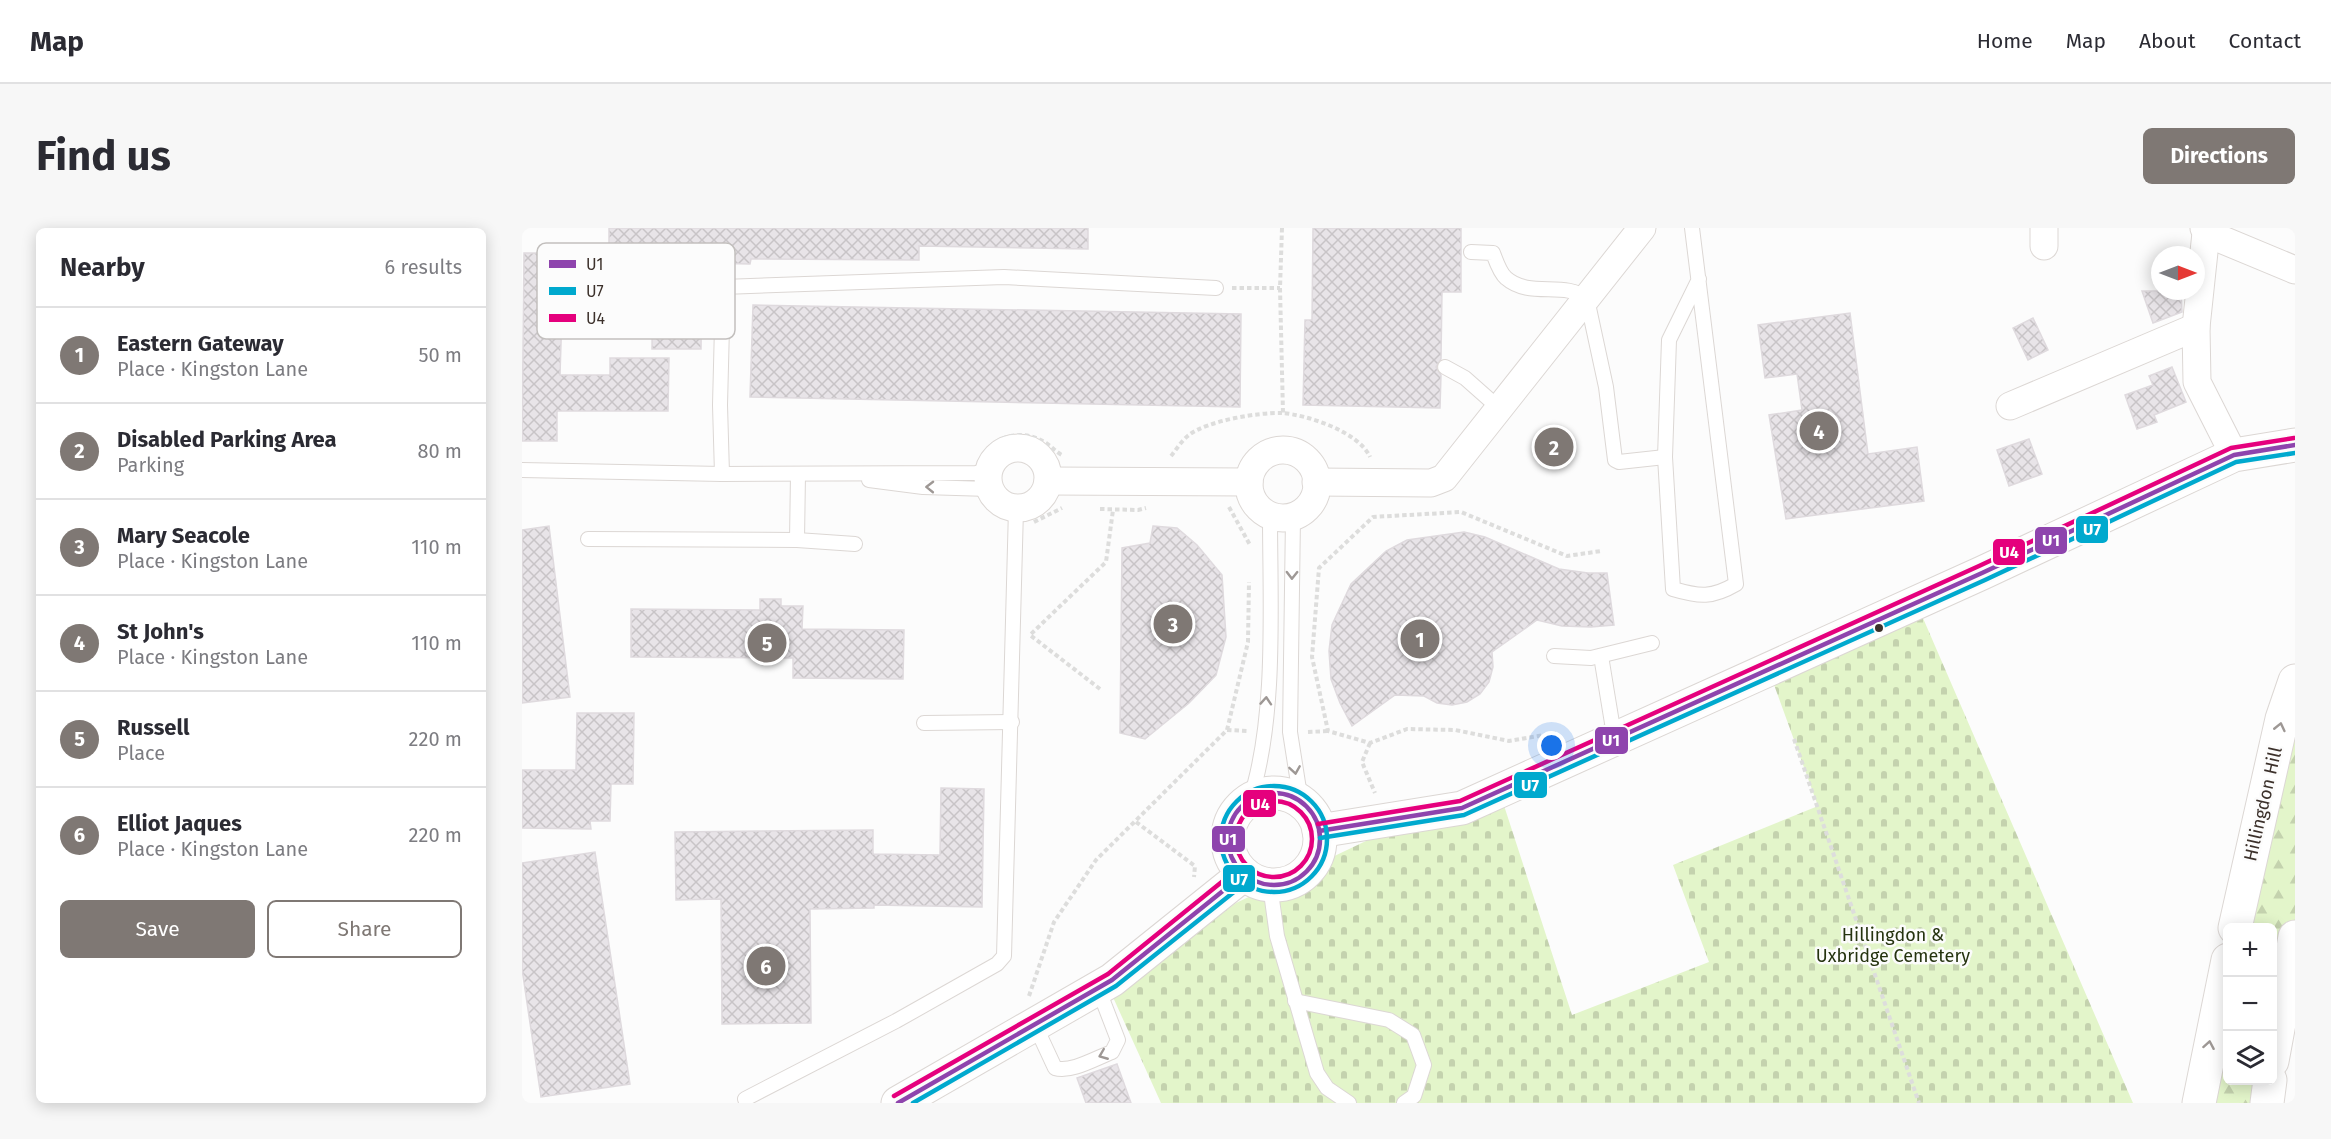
<!DOCTYPE html>
<meta charset="utf-8">
<style>
body{margin:0;font-family:"Fira Sans",sans-serif;background:#f7f7f7;color:#2b2b33}
.controls{position:absolute;right:18px;bottom:18px;display:grid;overflow:hidden;border-radius:9px;box-shadow:0 3px 15px #0003}
.controls button{width:54px;height:54px;display:grid;place-items:center;padding:0;border:0;border-bottom:2px solid #e1e1e2;background:#fff;color:#2b2b33;font:30px sans-serif}
.compass{position:absolute;left:1629px;top:18px;width:54px;height:54px;border-radius:50%;background:#fff;box-shadow:0 3px 15px #0003;rotate:90deg}
.you{position:absolute;left:1030px;top:518px;width:21px;height:21px;margin:-15px;border:4px solid #fff;border-radius:50%;background:#1a73e8;box-shadow:0 0 0 9px #1a73e833}
.badge{display:grid;place-items:center;width:39px;height:39px;border-radius:50%;background:#7f7874;color:#fff;font-size:20px;font-weight:700}
.pin{position:absolute;translate:-50% -50%;border:3px solid #fff;box-shadow:0 2px 6px #0006}
.list{margin:0;padding:0;list-style:none}
h2{display:flex;justify-content:space-between;align-items:center;height:78px;margin:0;padding:0 24px;font-size:26px}
h2 small{font-size:20px;font-weight:400;color:#7c7c81}
.list li{display:grid;grid-template-columns:39px 1fr auto;gap:18px;align-items:center;box-sizing:border-box;height:96px;padding:0 24px;border-top:2px solid #e1e1e2}
.list b{display:block;font-size:22px;white-space:nowrap}
.list p{margin:0;font-size:20px;white-space:nowrap;color:#7c7c81}
.list em{font-size:20px;font-style:normal;color:#7c7c81}
.actions{display:flex;gap:12px;padding:18px 24px}
.actions a{flex:1;padding:14px 0;border:2px solid #7f7874;border-radius:9px;text-align:center;font-size:21px;color:#7f7874}
.actions .main{background:#7f7874;color:#fff}
.icon{flex:none;width:33px;height:33px;fill:none;stroke:currentColor;stroke-width:2;stroke-linecap:round;stroke-linejoin:round}
.map{position:relative;flex:none;width:1773px;height:875px;overflow:hidden;border-radius:9px}
header{display:flex;align-items:center;gap:36px;box-sizing:border-box;height:84px;padding:0 30px;background:#fff;border-bottom:2px solid #e1e1e2}
header strong{font-size:28px}
nav{display:flex;gap:33px;margin-inline-start:auto;font-size:21px}
.intro{display:flex;align-items:center;justify-content:space-between;box-sizing:border-box;height:144px;padding:0 36px}
h1{margin:0;font-size:42px}
.button{padding:15px 27px;border-radius:9px;background:#7f7874;color:#fff;font-size:21px;font-weight:700}
main{display:flex;gap:36px;padding:0 36px}
aside{flex:1;background:#fff;border-radius:9px;box-shadow:0 3px 15px #0003}
.map>svg:first-child{display:block}
.forest{fill:url(#forest-firs)}
.cemetery{fill:url(#cemetery-stones)}
.building{fill:url(#building-cross-hatch);stroke:#dfdade;stroke-width:1.5}
.lines{fill:none;stroke-linecap:round;stroke-linejoin:round}
.service-casing{stroke:#dcd7d4;stroke-width:16}
.minor-casing{stroke:#dcd7d4;stroke-width:29}
.tertiary-casing{stroke:#dcd7d4;stroke-width:35}
.primary-casing{stroke:#dcd7d4;stroke-width:35}
.path{stroke:#dddddc;stroke-width:4;stroke-dasharray:4.5 3;stroke-linecap:butt}
.service{stroke:#fff;stroke-width:14}
.minor{stroke:#fff;stroke-width:27}
.tertiary{stroke:#fff;stroke-width:33}
.primary{stroke:#fff;stroke-width:33}
.bus-1-casing{stroke:#fcfcfc;stroke-width:9}
.bus-2-casing{stroke:#fcfcfc;stroke-width:9}
.bus-3-casing{stroke:#fcfcfc;stroke-width:9}
.bus-1{stroke:#8e44ad;stroke-width:4.5}
.bus-2{stroke:#00a9ce;stroke-width:4.5}
.bus-3{stroke:#e5007d;stroke-width:4.5}
.oneway{stroke:#9e9895}
.bus-dot{fill:#3c312b;stroke:#fcfcfc;stroke-width:2}
.labels{text-anchor:middle;dominant-baseline:central;stroke-width:5;stroke-linejoin:round;paint-order:stroke}
.street-label{font-size:18px;fill:#3c312b;stroke:#fcfcfc}
.park-label{font-size:18px;fill:#25330f;stroke:#fcfcfc}
.key{fill:#fcfcfc;stroke:#c2bfbd;stroke-width:1.5}
.key-label{font-size:16px;fill:#3c312b}
.line-badge{stroke:#fcfcfc;stroke-width:2}
.badge-label{font-size:16px;text-anchor:middle;font-weight:bold;fill:#fff}
</style>
<header>
<strong>Map</strong>
<nav><a>Home</a><a>Map</a><a>About</a><a>Contact</a></nav>
</header>
<div class="intro"><h1>Find us</h1><a class="button">Directions</a></div>
<main>
<aside>
<h2>Nearby<small>6 results</small></h2>
<ul class="list">
<li><span class="badge">1</span><div><b>Eastern Gateway</b><p>Place · Kingston Lane</p></div><em>50 m</em></li>
<li><span class="badge">2</span><div><b>Disabled Parking Area</b><p>Parking</p></div><em>80 m</em></li>
<li><span class="badge">3</span><div><b>Mary Seacole</b><p>Place · Kingston Lane</p></div><em>110 m</em></li>
<li><span class="badge">4</span><div><b>St John's</b><p>Place · Kingston Lane</p></div><em>110 m</em></li>
<li><span class="badge">5</span><div><b>Russell</b><p>Place</p></div><em>220 m</em></li>
<li><span class="badge">6</span><div><b>Elliot Jaques</b><p>Place · Kingston Lane</p></div><em>220 m</em></li>
</ul>
<div class="actions"><a class="main">Save</a><a>Share</a></div>
</aside>
<div class="map">
<svg width="1773" height="875" viewBox="0 0 1773 875">
<defs>
<pattern id="forest-firs" width="22" height="20" patternUnits="userSpaceOnUse" patternTransform="scale(1.5)"><rect width="22" height="20" fill="#e3f5ca"/><path d="M5 1l3.5 6h-7zM16 11l3.5 6h-7z" fill="#c4d2ae"/></pattern>
<pattern id="cemetery-stones" width="16" height="16" patternUnits="userSpaceOnUse" patternTransform="scale(1.5)"><rect width="16" height="16" fill="#e3f5ca"/><path d="M2 7V4a2 2 0 0 1 4 0v3zM10 15v-3a2 2 0 0 1 4 0v3z" fill="#c4d2ae"/></pattern>
<pattern id="building-cross-hatch" width="8" height="8" patternUnits="userSpaceOnUse" patternTransform="scale(1.5)"><rect width="8" height="8" fill="#e8e4e8"/><path d="M0 0l8 8M0 8l8-8" fill="none" stroke="#c8c4c7"/></pattern>
</defs>
<rect width="100%" height="100%" fill="#fcfcfc"/>
<g class="forest">
<polygon points="1773,453 1773,709 1751,833 1750,700 1713,700"/>
<polygon points="1705,732 1706,852 1748,853 1745,875 1677,875"/>
</g>
<polygon class="cemetery" points="1394,374 1611,875 639,875 590,767 714,675 846,612 975,556 1050,787 1187,734 1151,637 1296,578 1247,443"/>
<g class="building">
<polygon points="87,0 566,0 566,21 397,18 397,32 229,31 228,36 180,35 179,121 130,121 131,34 87,33"/>
<polygon points="791,0 939,0 939,64 920,64 919,131 914,139 919,147 918,180 781,177 783,92 790,92"/>
<polygon points="2,25 37,25 37,61 58,61 58,84 40,84 38,147 88,147 88,130 147,130 146,183 35,183 35,213 0,213"/>
<polygon points="1620,63 1659,63 1660,84 1631,95"/>
<polygon points="231,77 719,86 718,179 228,169"/>
<polygon points="1328,85 1346,226 1395,219 1402,273 1264,291 1247,187 1280,182 1275,146 1243,150 1236,97"/>
<polygon points="1511,90 1526,122 1506,132 1491,100"/>
<polygon points="1650,139 1664,174 1632,187 1635,194 1615,201 1603,167 1631,157 1627,148"/>
<polygon points="1507,211 1520,246 1487,258 1475,222"/>
<polygon points="27,298 48,469 0,475 0,302"/>
<polygon points="631,298 655,300 675,317 700,347 704,409 694,447 667,475 623,511 598,505 600,320 628,315"/>
<polygon points="942,304 963,309 1037,341 1066,345 1085,345 1092,397 1069,399 1040,398 1015,392 970,424 971,439 967,454 958,466 945,474 930,477 915,475 902,468 873,467 830,498 818,475 809,451 807,423 810,397 829,356 864,323 885,312"/>
<polygon points="238,371 259,371 259,378 281,378 280,401 382,402 381,451 271,450 271,430 109,429 109,381 238,382"/>
<polygon points="55,485 112,485 111,556 89,556 88,593 68,593 69,601 0,600 0,542 54,542"/>
<polygon points="419,560 462,561 460,679 352,677 352,680 288,681 289,795 200,796 199,671 154,672 153,604 351,602 351,626 418,627"/>
<polygon points="73,624 108,856 19,869 0,741 0,635"/>
<polygon points="595,836 609,875 564,875 555,850"/>
</g>
<g class="lines">
<g class="service-casing">
<g id="service">
<path d="M 1170,0 L 1214,356 C 1190,370 1178,369 1151,361 L 1143,229 L 1147,112 L 1177,51"/>
<path d="M 949,24 L 971,25 C 974,33 978,45 984,50 C 1008,71 1043,52 1065,71 L 1084,159 L 1093,232 L 1097,234 L 1143,229"/>
<polyline points="923,139 943,150 978,181"/>
<polyline points="0,242 200,246 454,245 466,242"/>
<polyline points="200,246 198,177 201,59 482,49 694,60"/>
<polyline points="347,252 401,259 467,261"/>
<polyline points="771,289 768,504 779,574"/>
<polyline points="66,311 275,312 333,316"/>
<polyline points="275,312 276,246"/>
<polyline points="1032,428 1069,430 1130,415"/>
<polyline points="1079,428 1090,495 1095,509"/>
<polyline points="402,495 490,494"/>
<path d="M 728,572 C 755,490 748,374 748,288"/>
<polyline points="748,657 755,708 795,845 805,860 827,875"/>
<polyline points="773,773 867,792 891,807 902,837 892,868 882,875"/>
<path d="M 513,797 L 533,840 C 549,845 574,830 590,824 L 596,812 L 576,760"/>
<polyline points="223,871 374,793 475,736 482,728 494,281"/>
</g>
</g>
<g class="minor-casing">
<g id="minor">
<polyline points="1522,0 1522,18"/>
<polyline points="1682,0 1684,5 1674,99 1675,154 1712,227"/>
<polyline points="1684,5 1773,42"/>
<polyline points="1488,178 1674,99"/>
<circle cx="496" cy="250" r="30"/>
<circle cx="761" cy="256" r="34"/>
<polyline points="526,253 727,254"/>
<polyline points="794,254 909,255 922,250 1120,0"/>
</g>
</g>
<g class="tertiary-casing">
<g id="tertiary">
<circle cx="752" cy="611" r="46"/>
<polyline points="797,603 940,580 1460,345 1712,227 1773,217"/>
<polyline points="376,875 590,752 722,646"/>
</g>
</g>
<g class="primary-casing">
<g id="primary">
<polyline points="1713,700 1760,491 1773,453"/>
<polyline points="1750,833 1773,709"/>
<polyline points="1677,875 1706,732"/>
<polyline points="1745,875 1748,852"/>
</g>
</g>
<g class="path">
<polyline points="760,0 758,60 761,185"/>
<polyline points="710,60 758,60"/>
<path d="M 463,224 C 478,205 504,202 524,215 C 530,219 534,224 540,227"/>
<path d="M 649,228 C 654,222 660,212 667,207 C 684,193 738,184 760,185 C 786,187 837,204 848,229"/>
<polyline points="707,279 728,317"/>
<polyline points="578,281 616,282 624,280"/>
<polyline points="512,294 540,280"/>
<polyline points="578,461 508,407 584,334 591,282"/>
<polyline points="705,502 726,503"/>
<polyline points="786,504 806,503"/>
<polyline points="1034,505 987,513 933,502 885,501 848,515 806,503 790,429 797,340 851,289 939,284 1045,328 1079,323"/>
<polyline points="1272,511 1397,875"/>
<polyline points="848,515 840,534 853,565"/>
<polyline points="614,594 673,638 672,649"/>
<polyline points="507,768 532,694 574,632 705,502 726,414 727,354"/>
</g>
<use href="#service" class="service"/>
<use href="#minor" class="minor"/>
<use href="#tertiary" class="tertiary"/>
<use href="#primary" class="primary"/>
<g class="bus-1-casing">
<g id="bus-1">
<circle cx="752" cy="611" r="46"/>
<polyline points="797,603 940,580 1460,345 1712,227 1773,217"/>
<polyline points="376,875 590,752 722,646"/>
</g>
</g>
<g class="bus-2-casing">
<g id="bus-2">
<circle cx="752" cy="611" r="53"/>
<polyline points="798,610 942,587 1463,352 1714,234 1773,225"/>
<polyline points="391,875 594,758 727,652"/>
</g>
</g>
<g class="bus-3-casing">
<g id="bus-3">
<circle cx="752" cy="611" r="38"/>
<polyline points="796,596 938,573 1457,338 1709,220 1772,210"/>
<polyline points="372,868 586,746 717,640"/>
</g>
</g>
<use href="#bus-1" class="bus-1"/>
<use href="#bus-2" class="bus-2"/>
<use href="#bus-3" class="bus-3"/>
</g>
<defs><path id="oneway-chevron" d="M-2-3.5L2.5 0L-2 3.5" fill="none" stroke-width="1.6" stroke-linecap="round" stroke-linejoin="round" transform="scale(1.5)"/></defs>
<g class="oneway">
<use href="#oneway-chevron" transform="translate(408 259) rotate(-179)"/>
<use href="#oneway-chevron" transform="translate(770 347) rotate(91)"/>
<use href="#oneway-chevron" transform="translate(744 473) rotate(-86)"/>
<use href="#oneway-chevron" transform="translate(1758 499) rotate(-77)"/>
<use href="#oneway-chevron" transform="translate(773 542) rotate(81)"/>
<use href="#oneway-chevron" transform="translate(1687 817) rotate(-80)"/>
<use href="#oneway-chevron" transform="translate(581 827) rotate(158)"/>
</g>
<circle class="bus-dot" cx="1357" cy="400" r="5"/>
<g class="labels">
<g class="street-label">
<text transform="translate(1741 576) rotate(-77)">Hillingdon Hill</text>
</g>
<g class="park-label">
<text x="1371" y="707">Hillingdon &amp;<tspan x="1371" dy="21">Uxbridge Cemetery</tspan></text>
</g>
</g>
<rect x="15" y="15" width="198" height="96" rx="9" class="key"/>
<rect x="27" y="32" width="27" height="8" fill="#8e44ad"/>
<rect x="27" y="59" width="27" height="8" fill="#00a9ce"/>
<rect x="27" y="86" width="27" height="8" fill="#e5007d"/>
<g class="key-label">
<text x="64" y="42">U1</text>
<text x="64" y="69">U7</text>
<text x="64" y="96">U4</text>
</g>
<g class="line-badge">
<rect x="1553" y="287" width="34" height="29" rx="6" fill="#00a9ce"/>
<rect x="1512" y="298" width="34" height="29" rx="6" fill="#8e44ad"/>
<rect x="1470" y="310" width="34" height="28" rx="6" fill="#e5007d"/>
<rect x="1072" y="498" width="35" height="29" rx="6" fill="#8e44ad"/>
<rect x="991" y="543" width="35" height="28" rx="6" fill="#00a9ce"/>
<rect x="720" y="561" width="35" height="29" rx="6" fill="#e5007d"/>
<rect x="689" y="597" width="35" height="28" rx="6" fill="#8e44ad"/>
<rect x="700" y="636" width="34" height="29" rx="6" fill="#00a9ce"/>
</g>
<g class="badge-label">
<text x="1570" y="307">U7</text>
<text x="1529" y="318">U1</text>
<text x="1487" y="330">U4</text>
<text x="1089" y="518">U1</text>
<text x="1008" y="563">U7</text>
<text x="738" y="582">U4</text>
<text x="706" y="617">U1</text>
<text x="717" y="657">U7</text>
</g>
</svg>
<div class="controls">
<button>+</button>
<button>−</button>
<button><svg class="icon" aria-label="layers" viewBox="0 0 24 24"><path d="M12 4l9 5-9 5-9-5zM3 14l9 5 9-5"/></svg></button>
</div>
<svg class="compass" viewBox="-18 -18 36 36"><path d="M0-13l5 13h-10z" fill="#e53935"/><path d="M0 13l5-13h-10z" fill="#7c7c81"/></svg>
<div class="you"></div>
<div class="pin badge" style="left:898px;top:411px">1</div>
<div class="pin badge" style="left:1032px;top:219px">2</div>
<div class="pin badge" style="left:651px;top:396px">3</div>
<div class="pin badge" style="left:1297px;top:203px">4</div>
<div class="pin badge" style="left:245px;top:415px">5</div>
<div class="pin badge" style="left:244px;top:738px">6</div>
</div>
</main>
